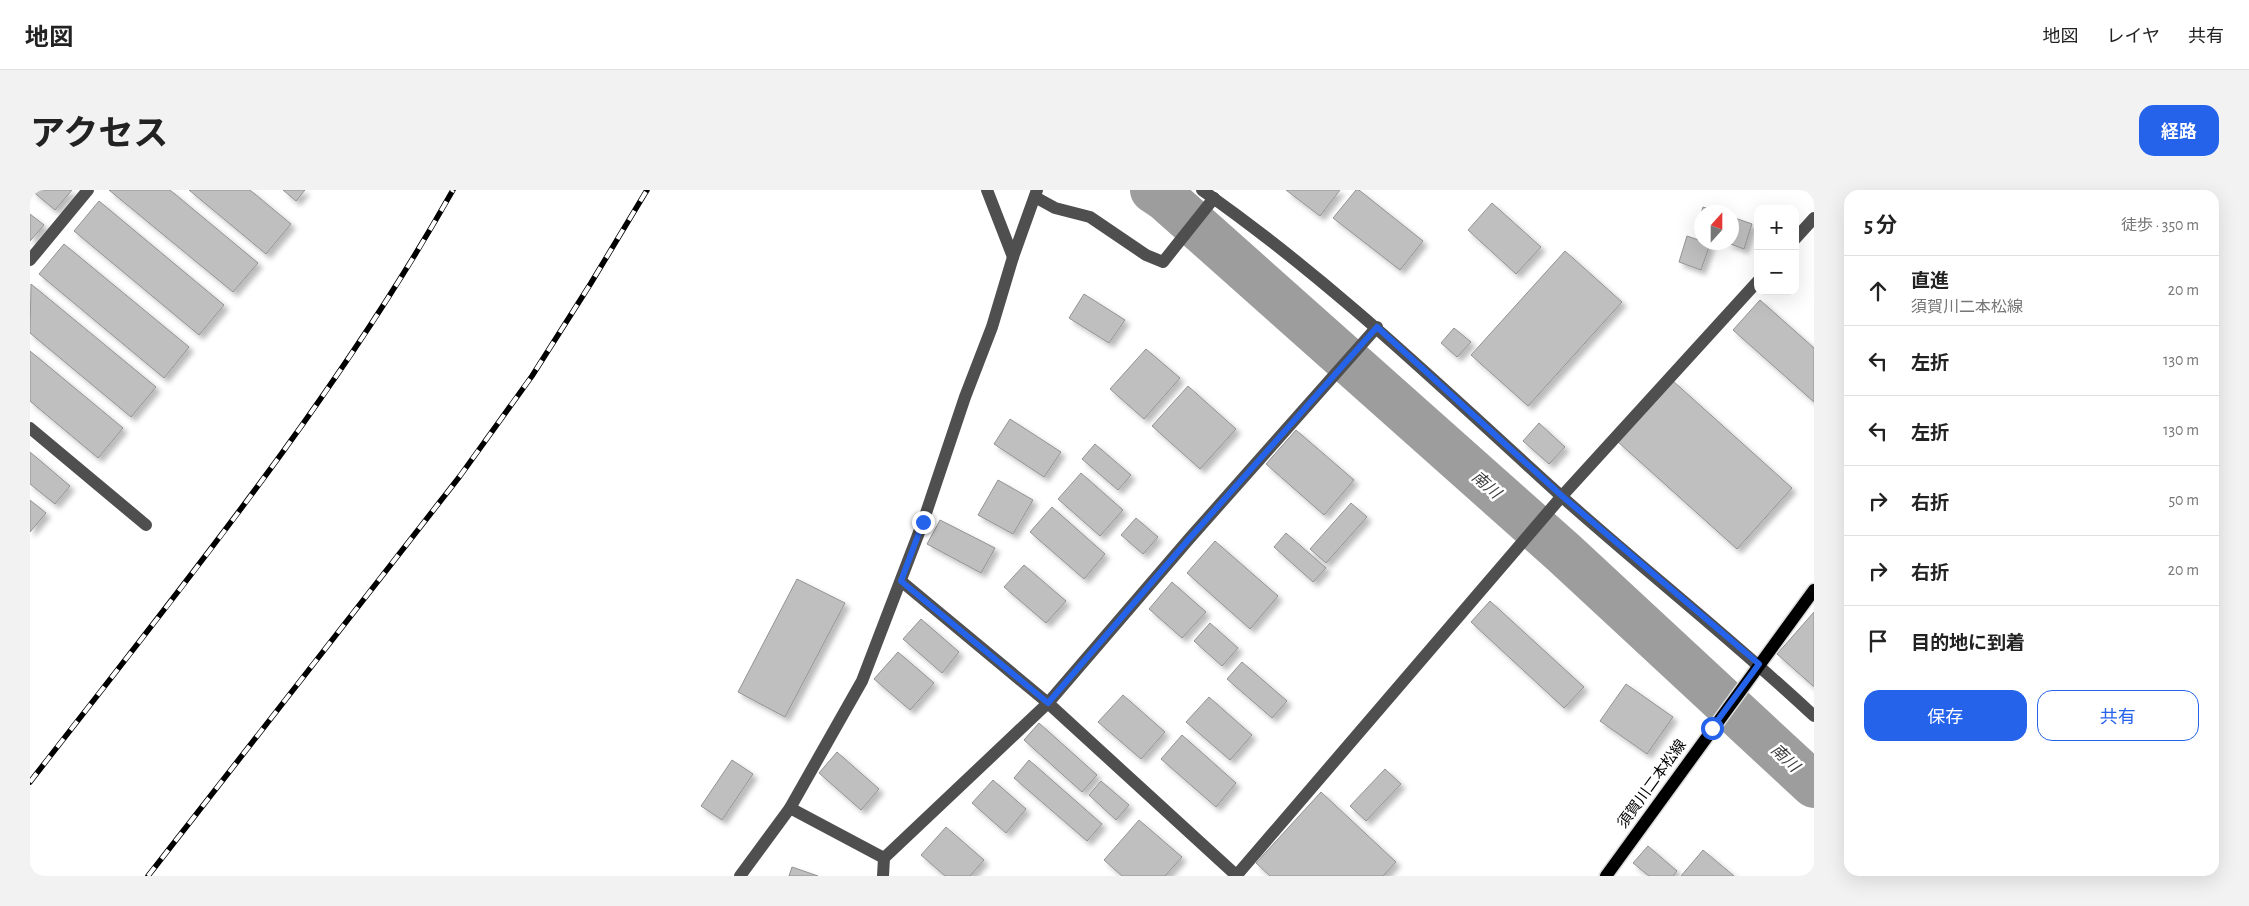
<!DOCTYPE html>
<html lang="ja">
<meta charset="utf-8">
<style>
body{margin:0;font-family:"Alegreya Sans","Noto Sans JP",sans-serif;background:#f2f2f2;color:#222}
.controls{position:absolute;right:15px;top:15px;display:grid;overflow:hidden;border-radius:10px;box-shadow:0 5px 20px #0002}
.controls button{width:45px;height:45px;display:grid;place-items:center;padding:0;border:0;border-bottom:1px solid #e0e0e0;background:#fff;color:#222;font:25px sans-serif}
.compass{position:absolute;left:1664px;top:15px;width:45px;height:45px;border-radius:50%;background:#fff;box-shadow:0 5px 20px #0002;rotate:21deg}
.stop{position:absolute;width:15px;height:15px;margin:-11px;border:4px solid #2563eb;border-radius:50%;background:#fff}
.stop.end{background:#2563eb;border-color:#fff;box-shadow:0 1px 5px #0008}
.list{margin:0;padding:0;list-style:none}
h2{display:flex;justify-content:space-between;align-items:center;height:65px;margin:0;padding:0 20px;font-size:21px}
h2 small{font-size:16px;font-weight:400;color:#767676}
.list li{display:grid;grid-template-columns:32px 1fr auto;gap:15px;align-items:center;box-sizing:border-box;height:70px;padding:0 20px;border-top:1px solid #e0e0e0}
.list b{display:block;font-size:19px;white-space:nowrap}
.list p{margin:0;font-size:16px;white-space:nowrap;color:#767676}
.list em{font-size:16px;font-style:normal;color:#767676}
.actions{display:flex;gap:10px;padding:15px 20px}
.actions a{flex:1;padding:11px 0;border:1px solid #2563eb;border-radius:15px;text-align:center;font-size:18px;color:#2563eb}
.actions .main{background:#2563eb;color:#fff}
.icon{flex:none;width:28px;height:28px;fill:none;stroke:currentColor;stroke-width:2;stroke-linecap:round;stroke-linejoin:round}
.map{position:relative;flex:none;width:1784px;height:686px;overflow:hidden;border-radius:15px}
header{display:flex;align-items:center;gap:30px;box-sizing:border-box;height:70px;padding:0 25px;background:#fff;border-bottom:1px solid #e0e0e0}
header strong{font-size:24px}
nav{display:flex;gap:28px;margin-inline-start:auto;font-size:18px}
.intro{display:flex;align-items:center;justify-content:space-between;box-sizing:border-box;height:120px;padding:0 30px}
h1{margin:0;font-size:35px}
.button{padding:12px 22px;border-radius:15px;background:#2563eb;color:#fff;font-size:18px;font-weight:700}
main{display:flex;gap:30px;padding:0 30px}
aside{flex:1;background:#fff;border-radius:15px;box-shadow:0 5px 20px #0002}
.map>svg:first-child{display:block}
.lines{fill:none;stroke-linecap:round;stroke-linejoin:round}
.river{stroke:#9d9d9d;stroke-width:46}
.building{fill:#bfbfbf;stroke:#939393;filter:url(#shadow)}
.major-casing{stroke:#dbdbdb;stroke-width:15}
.minor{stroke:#4f4f4f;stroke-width:12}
.major{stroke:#000;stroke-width:12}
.rail-casing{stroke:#000;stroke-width:5.5}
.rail{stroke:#fff;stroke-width:4;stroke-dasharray:11;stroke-linecap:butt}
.route{stroke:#2563eb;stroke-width:6}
.labels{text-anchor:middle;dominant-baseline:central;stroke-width:5;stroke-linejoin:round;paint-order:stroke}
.street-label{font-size:15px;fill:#000;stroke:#fff}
.water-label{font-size:16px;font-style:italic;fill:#3e3e3e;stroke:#fff}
</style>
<header>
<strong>地図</strong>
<nav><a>地図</a><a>レイヤ</a><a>共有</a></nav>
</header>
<div class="intro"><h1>アクセス</h1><a class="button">経路</a></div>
<main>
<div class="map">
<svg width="1784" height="686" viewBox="0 0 1784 686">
<defs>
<filter id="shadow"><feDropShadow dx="4.5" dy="4.5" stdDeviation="2.5" flood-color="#0004"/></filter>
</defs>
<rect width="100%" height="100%" fill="#fff"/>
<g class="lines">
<polyline class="river" points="1123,0 1135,8 1534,363 1784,595"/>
</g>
<g class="building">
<polygon points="1,0 42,0 25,20"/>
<polygon points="79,0 140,0 228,73 203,102"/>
<polygon points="159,0 220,0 261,34 236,64"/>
<polygon points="253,0 275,0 266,11"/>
<polygon points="1256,0 1310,0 1290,26"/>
<polygon points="1326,0 1329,0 1393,51 1370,80 1303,28"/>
<polygon points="69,11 194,115 169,145 44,41"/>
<polygon points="1462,13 1511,57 1486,84 1438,40"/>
<polygon points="1673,17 1688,22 1672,22 1672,44 1665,42"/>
<polygon points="0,24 14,35 0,51"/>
<polygon points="1702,27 1722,34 1714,59 1695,52 1702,52"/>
<polygon points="1657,46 1680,54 1671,80 1649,72"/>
<polygon points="34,54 159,157 134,188 9,84"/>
<polygon points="1535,61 1592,112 1498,216 1441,165"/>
<polygon points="1,94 126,197 101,227 0,143"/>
<polygon points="1054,104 1095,130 1079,153 1039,128"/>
<polygon points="1730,110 1784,158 1784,212 1703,140"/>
<polygon points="1424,138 1441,152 1427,167 1411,153"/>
<polygon points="1116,159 1150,188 1114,229 1080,199"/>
<polygon points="0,161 93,238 68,268 0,211"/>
<polygon points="1643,191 1762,298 1707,359 1588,252"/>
<polygon points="1158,196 1206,239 1170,279 1122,236"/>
<polygon points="980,229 1031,262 1014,287 964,254"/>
<polygon points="1509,233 1535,257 1519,274 1493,251"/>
<polygon points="1266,240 1324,290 1294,325 1236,274"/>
<polygon points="1065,254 1101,285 1088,300 1052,269"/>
<polygon points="0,262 40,296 25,314 0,294"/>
<polygon points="1051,283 1093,320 1070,346 1028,309"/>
<polygon points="968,290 1003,310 983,344 948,325"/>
<polygon points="0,310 16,323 0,342"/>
<polygon points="1321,313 1337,327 1296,373 1280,359"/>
<polygon points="1022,317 1075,364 1054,389 1000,342"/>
<polygon points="1106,328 1128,347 1113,364 1091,345"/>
<polygon points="910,330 965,358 951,383 897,354"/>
<polygon points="1256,343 1296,378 1283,392 1244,357"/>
<polygon points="1185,351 1248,406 1220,439 1157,383"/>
<polygon points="994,375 1036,411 1016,433 974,397"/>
<polygon points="767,389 815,413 755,527 708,502"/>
<polygon points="1142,392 1176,422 1152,448 1119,419"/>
<polygon points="1460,411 1554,497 1534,518 1441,432"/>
<polygon points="1784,422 1784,496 1783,496 1747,464"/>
<polygon points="891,429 929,462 912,483 873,449"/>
<polygon points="1180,433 1208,458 1192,476 1164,451"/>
<polygon points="868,462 904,493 880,520 844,489"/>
<polygon points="1212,472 1257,511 1242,528 1197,489"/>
<polygon points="1596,494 1643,527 1617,564 1570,531"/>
<polygon points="1093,505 1135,542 1111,569 1068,532"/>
<polygon points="1179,507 1222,545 1200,570 1156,532"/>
<polygon points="1009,533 1067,585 1052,602 994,550"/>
<polygon points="1152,545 1206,593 1186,617 1131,569"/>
<polygon points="807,562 849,599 831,620 789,583"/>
<polygon points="702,570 723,584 692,630 671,616"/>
<polygon points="999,570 1072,634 1057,651 984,588"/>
<polygon points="1355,579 1371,594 1336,631 1320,616"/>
<polygon points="963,590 996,619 976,643 942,613"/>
<polygon points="1071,591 1099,615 1086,630 1059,605"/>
<polygon points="1291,602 1366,672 1353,686 1240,686 1226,673"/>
<polygon points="1109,630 1152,667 1135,686 1092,686 1074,670"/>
<polygon points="916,637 954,670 940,686 915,686 891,665"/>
<polygon points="1618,656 1647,681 1643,686 1619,686 1603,673"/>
<polygon points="1673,660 1704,686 1651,686"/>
<polygon points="762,677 788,686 759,686"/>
</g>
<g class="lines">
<g class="major-casing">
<polyline id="major" points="1576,686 1784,400"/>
</g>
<g class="minor">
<polyline points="957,0 983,67"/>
<path d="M 1172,0 C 1303,92 1412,198 1530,305 C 1614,380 1702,449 1784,526"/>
<polyline points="1005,7 1025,18 1060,27 1116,65 1133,72 1184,8"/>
<polyline points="1765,49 1784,28"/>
<polyline points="0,70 58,0"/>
<polyline points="0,238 116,335"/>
<polyline points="871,391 1018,513 1207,686"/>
<polyline points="760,618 854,668 853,686"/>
<polyline points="854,668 1018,513 1159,349 1347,137"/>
<polyline points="710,686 760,618 832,491 893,332 935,207 962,137 983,67 1007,0"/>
<polyline points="1206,686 1532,306 1728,91"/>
</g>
<use href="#major" class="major"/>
<g class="rail-casing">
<g id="rail">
<path d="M 0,592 C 148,401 304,211 423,0"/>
<polyline points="118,686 430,286 502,186 561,93 617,0"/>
</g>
</g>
<use href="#rail" class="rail"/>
</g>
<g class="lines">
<polyline class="route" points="893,332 871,391 1018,513 1159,349 1347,137 1532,306 1729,474 1682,538"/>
</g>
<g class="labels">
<g class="street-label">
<text transform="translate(1622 594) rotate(-54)">須賀川二本松線</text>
</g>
<g class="water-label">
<text transform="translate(1456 295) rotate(41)">南川</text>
<text transform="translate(1755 568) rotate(43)">南川</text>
</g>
</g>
</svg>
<div class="controls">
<button>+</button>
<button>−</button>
</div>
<svg class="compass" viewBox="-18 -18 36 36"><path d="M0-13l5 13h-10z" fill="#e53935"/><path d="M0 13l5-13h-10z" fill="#767676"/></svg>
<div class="stop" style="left:1682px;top:538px"></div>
<div class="stop end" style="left:893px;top:332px"></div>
</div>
<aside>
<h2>5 分<small>徒歩 · 350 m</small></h2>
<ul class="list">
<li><svg class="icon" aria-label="ahead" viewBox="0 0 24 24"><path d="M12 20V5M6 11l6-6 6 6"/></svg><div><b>直進</b><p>須賀川二本松線</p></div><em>20 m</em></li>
<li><svg class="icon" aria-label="left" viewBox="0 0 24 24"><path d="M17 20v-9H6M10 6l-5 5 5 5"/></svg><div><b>左折</b></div><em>130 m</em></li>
<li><svg class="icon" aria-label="left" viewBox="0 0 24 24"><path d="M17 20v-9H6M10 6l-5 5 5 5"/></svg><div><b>左折</b></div><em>130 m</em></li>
<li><svg class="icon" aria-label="right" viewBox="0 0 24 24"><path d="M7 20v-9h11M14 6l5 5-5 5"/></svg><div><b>右折</b></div><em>50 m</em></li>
<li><svg class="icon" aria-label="right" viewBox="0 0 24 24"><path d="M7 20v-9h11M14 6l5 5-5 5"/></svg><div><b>右折</b></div><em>20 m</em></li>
<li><svg class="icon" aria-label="arrive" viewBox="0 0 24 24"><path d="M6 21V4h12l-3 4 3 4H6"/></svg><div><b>目的地に到着</b></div></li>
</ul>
<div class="actions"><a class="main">保存</a><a>共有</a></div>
</aside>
</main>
